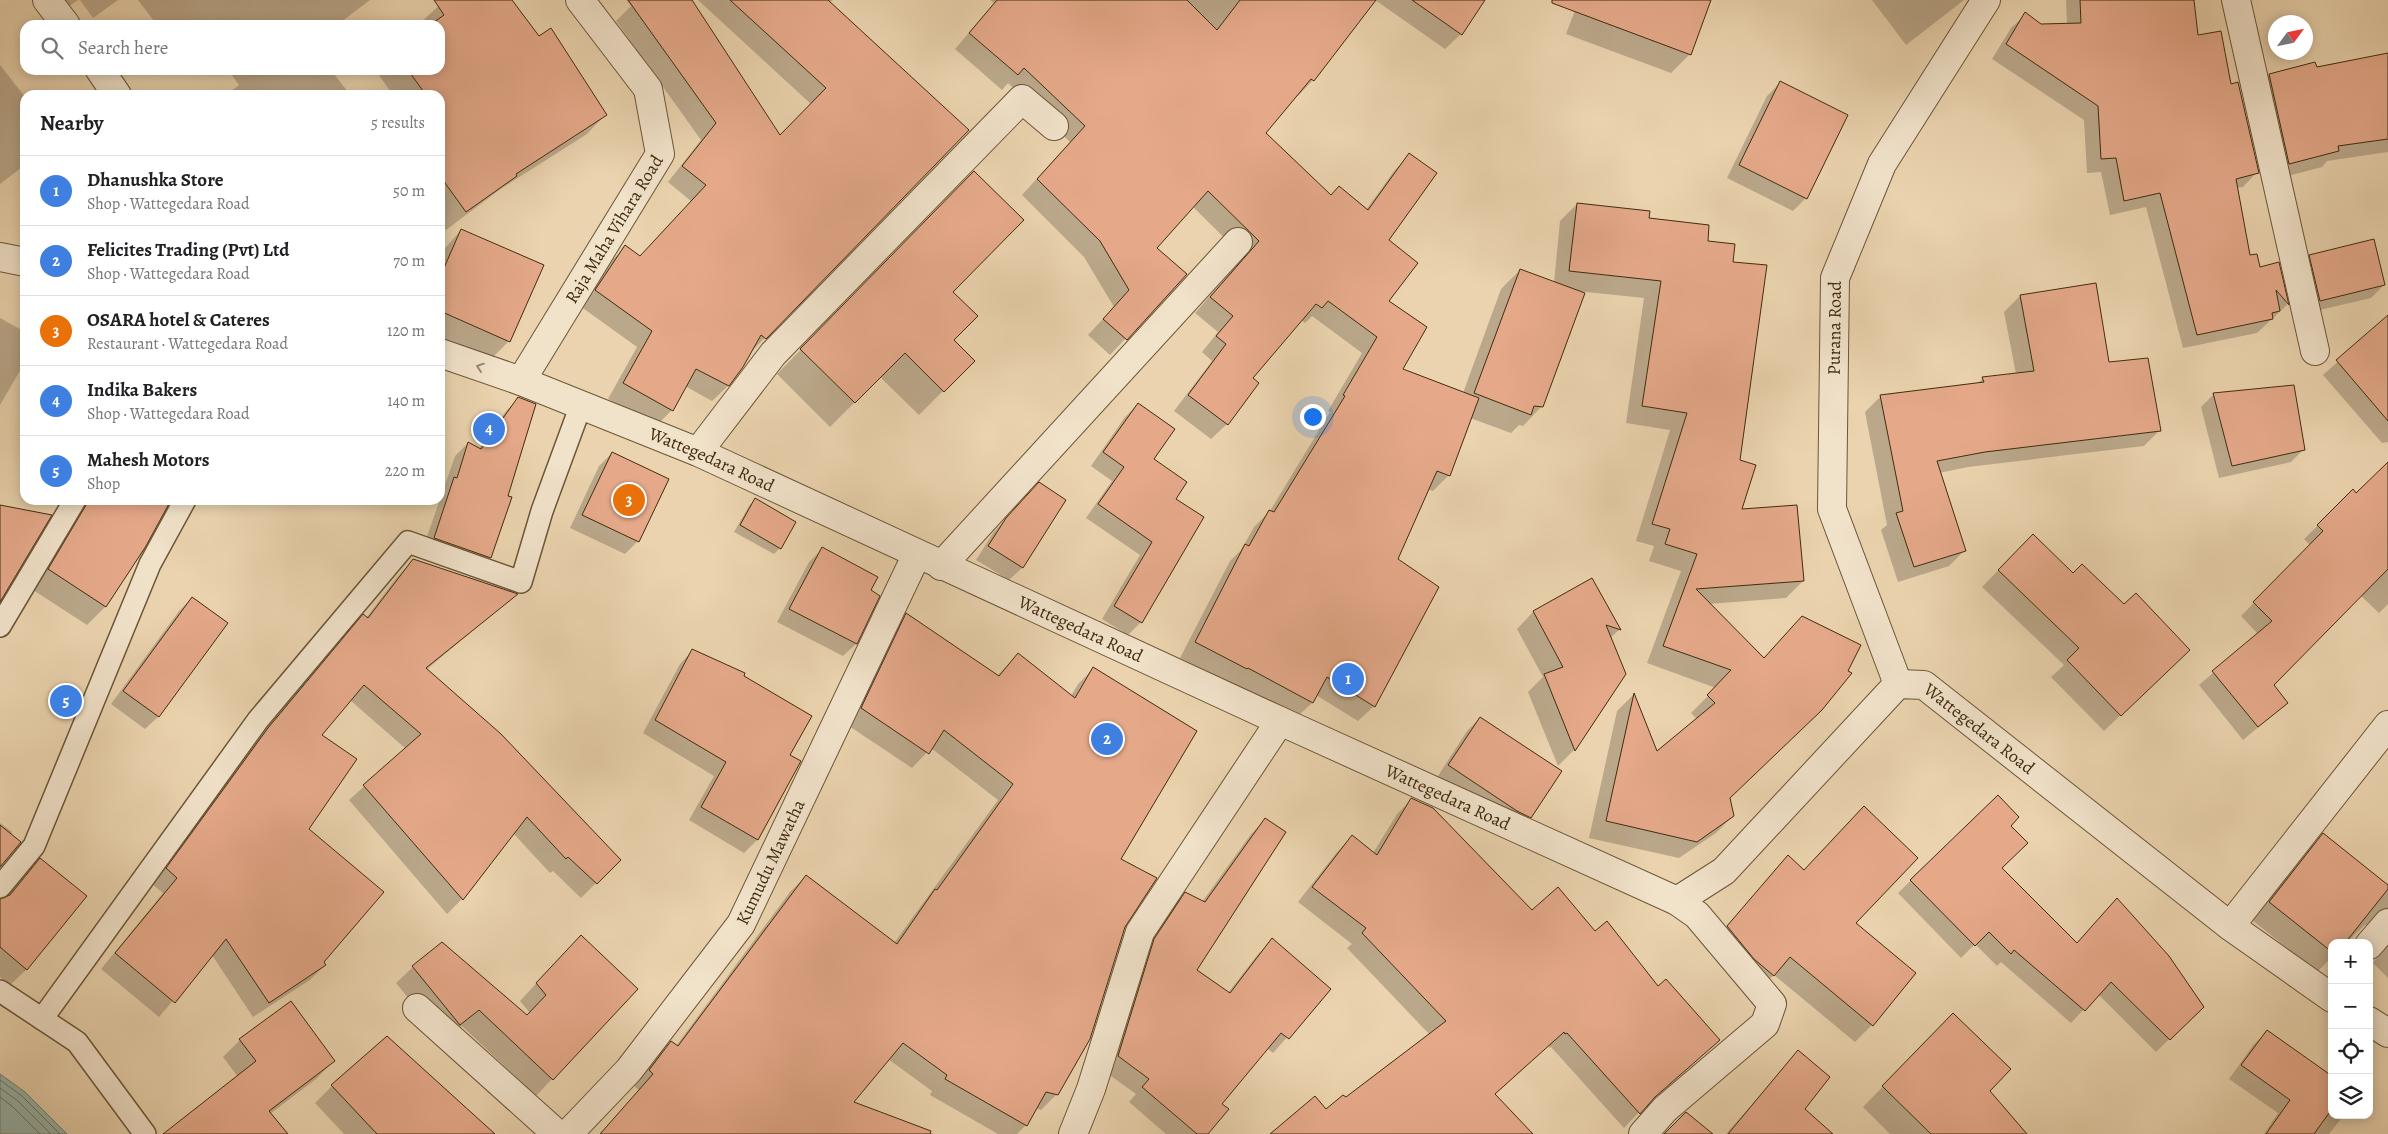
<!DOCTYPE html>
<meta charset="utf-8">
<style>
body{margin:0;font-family:Alegreya,serif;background:#f6f6f6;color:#202124}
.controls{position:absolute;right:15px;bottom:15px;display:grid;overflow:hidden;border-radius:10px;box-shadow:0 2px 12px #0003}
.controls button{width:45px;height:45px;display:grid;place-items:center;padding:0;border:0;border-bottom:1px solid #e0e0e0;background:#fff;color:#202124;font:25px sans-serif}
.compass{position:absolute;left:2268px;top:15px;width:45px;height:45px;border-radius:50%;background:#fff;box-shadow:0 2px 12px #0003;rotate:57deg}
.you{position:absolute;left:1312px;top:416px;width:18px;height:18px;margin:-12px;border:4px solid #fff;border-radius:50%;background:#1a73e8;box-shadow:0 0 0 8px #1a73e833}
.badge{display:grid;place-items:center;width:32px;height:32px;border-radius:50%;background:#8f2418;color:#fff;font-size:16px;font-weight:700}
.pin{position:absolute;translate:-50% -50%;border:2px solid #fff;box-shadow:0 1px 5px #0006}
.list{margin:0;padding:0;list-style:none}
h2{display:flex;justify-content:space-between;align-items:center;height:65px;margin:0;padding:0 20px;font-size:21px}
h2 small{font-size:16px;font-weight:400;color:#757577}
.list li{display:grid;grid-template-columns:32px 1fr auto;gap:15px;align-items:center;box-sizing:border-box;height:70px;padding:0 20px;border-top:1px solid #e0e0e0}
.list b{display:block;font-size:19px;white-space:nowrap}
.list p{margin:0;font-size:16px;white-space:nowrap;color:#757577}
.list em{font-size:16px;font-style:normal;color:#757577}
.icon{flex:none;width:28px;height:28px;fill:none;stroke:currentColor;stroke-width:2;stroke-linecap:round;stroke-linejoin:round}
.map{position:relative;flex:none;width:2388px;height:1134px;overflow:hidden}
.search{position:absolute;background:#fff;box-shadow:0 2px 12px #0003;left:20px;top:20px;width:425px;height:55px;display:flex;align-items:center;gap:12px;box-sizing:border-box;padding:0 18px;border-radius:15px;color:#757577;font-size:19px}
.panel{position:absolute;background:#fff;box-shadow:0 2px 12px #0003;left:20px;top:90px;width:425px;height:415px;border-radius:15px}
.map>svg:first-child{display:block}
.water{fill:#98b7af;stroke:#757f6f}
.shadow{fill:#0003}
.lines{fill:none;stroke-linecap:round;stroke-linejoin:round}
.shore{stroke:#6c725f;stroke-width:1}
.building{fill:#e5a98a;stroke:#412c0f}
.service-casing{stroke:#6b5637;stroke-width:24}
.minor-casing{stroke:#6b5637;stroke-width:30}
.tertiary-casing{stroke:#6b5637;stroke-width:30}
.service{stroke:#f1e2ca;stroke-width:21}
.minor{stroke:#f1e2ca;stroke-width:28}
.tertiary{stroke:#f1e2ca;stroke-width:28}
.oneway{stroke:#99876c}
.labels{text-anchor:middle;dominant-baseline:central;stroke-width:4;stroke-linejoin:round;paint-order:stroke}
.street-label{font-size:18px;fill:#412c0f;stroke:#f1e2ca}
</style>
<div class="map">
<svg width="2388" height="1134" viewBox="0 0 2388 1134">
<rect width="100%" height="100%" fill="#ead3ae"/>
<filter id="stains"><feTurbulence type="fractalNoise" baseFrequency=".004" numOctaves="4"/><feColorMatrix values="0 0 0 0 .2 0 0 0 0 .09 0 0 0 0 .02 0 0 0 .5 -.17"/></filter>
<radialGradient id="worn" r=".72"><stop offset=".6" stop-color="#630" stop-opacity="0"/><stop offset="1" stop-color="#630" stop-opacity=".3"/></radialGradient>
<polygon class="water" points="0,1074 25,1092 67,1134 0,1134"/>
<g class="shadow">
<polygon points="54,0 78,0 62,11"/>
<polygon points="80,0 118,0 93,18"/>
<polygon points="138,0 370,0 337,25 195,25 191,20 184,25 157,25"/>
<polygon points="445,0 511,0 538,38 605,115 587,134 502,188 446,230 440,222 440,95 393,95 376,71 440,70 440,25 419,24"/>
<polygon points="626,0 690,0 779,137 812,105 698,0 833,0 829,3 967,130 749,354 728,386 712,401 685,386 672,410 656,426 608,399 637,347 580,306 610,262 626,247 640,257 692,202 668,182 701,140 616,21 631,6"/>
<polygon points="990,0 1374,0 1313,80 1298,96 1296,95 1265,133 1330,196 1366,210 1394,171 1409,155 1387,240 1387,301 1402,369 1463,393 1501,289 1520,270 1554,283 1560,221 1577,204 1648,219 1706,242 1732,263 1740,510 1803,581 1786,598 1708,604 1763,659 1802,617 1729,798 1733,816 1716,833 1679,858 1589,838 1617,711 1633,695 1657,753 1697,719 1691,713 1716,688 1647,663 1681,571 1649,561 1654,546 1636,541 1670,430 1626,423 1644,298 1577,291 1542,406 1523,426 1519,425 1511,433 1470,418 1449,475 1433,491 1427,489 1396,560 1374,706 1358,721 1316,695 1312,703 1296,718 1232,683 1230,684 1180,658 1230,561 1241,550 1254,527 1270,511 1330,412 1328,411 1362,353 1312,316 1305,323 1301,320 1251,379 1227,424 1211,439 1174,411 1212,361 1202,352 1218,332 1195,313 1244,257 1192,206 1155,248 1185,275 1110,355 1088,335 1114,307 1084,257 1022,195 1070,142 1008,83 1002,90 955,49 994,3"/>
<polygon points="1375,0 1484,0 1461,34 1445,49"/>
<polygon points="1579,0 1710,0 1690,54 1671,73 1566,34"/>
<polygon points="1872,0 1964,0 1906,45"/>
<polygon points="2066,0 2193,0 2197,36 2230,86 2257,172 2243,187 2236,188 2249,257 2259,268 2278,264 2287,305 2257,333 2183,348 2146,207 2110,215 2101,172 2087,173 2084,120 1992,59 2011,28 2026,14 2041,25 2067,24"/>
<polygon points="2388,54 2388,152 2327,161 2322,167 2273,180 2253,91 2269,75"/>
<polygon points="0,65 25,97 25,165 0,184"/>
<polygon points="228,70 331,70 348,92 346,95 226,95 239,85"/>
<polygon points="1780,83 1806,198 1793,211 1727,178 1767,96"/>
<polygon points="950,197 952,340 973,361 919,415 880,377 830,427 777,374"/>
<polygon points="461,230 509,341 490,360 440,338 440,254"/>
<polygon points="2310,256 2384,285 2371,298 2307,313 2297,269"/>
<polygon points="2095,285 2108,364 2160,430 2144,446 1968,467 1939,473 1965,550 1949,566 1898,582 1881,530 1887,525 1865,412 1881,396 1977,384 1983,378 2016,374 2004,312 2020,296"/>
<polygon points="2388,317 2388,442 2382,443 2323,375"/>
<polygon points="0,318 25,332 25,362 0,405"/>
<polygon points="2214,394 2304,449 2291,462 2219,478 2201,407"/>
<polygon points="519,398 490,557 477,570 422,551 455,456 468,443 479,449 506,411"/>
<polygon points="1138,404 1152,460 1174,499 1141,622 1128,635 1102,619 1140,555 1086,518 1112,481 1091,466 1125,417"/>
<polygon points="612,453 638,541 625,554 570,528 599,466"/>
<polygon points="2388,464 2388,604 2379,613 2360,595 2272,685 2287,703 2243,740 2199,685 2258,634 2241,616 2310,545 2304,539 2353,491 2356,494"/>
<polygon points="1026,497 1064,500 1022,568 1009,580 976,560 993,533"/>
<polygon points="755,499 780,548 774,554 734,532 749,506"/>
<polygon points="83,500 169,500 106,606 87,625 30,588"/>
<polygon points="822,549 878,596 856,644 843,656 777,622 809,562"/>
<polygon points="2016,552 2172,666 2104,731 2051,677 2064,665 1982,587"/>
<polygon points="413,560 516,594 426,670 619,860 581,898 553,871 550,873 513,833 462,899 447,914 349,800 406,749 350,700 320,735 307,829 322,961 325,965 310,980 253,1017 212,955 159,1017 101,969 163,893 152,884 253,744 349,631 363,616 366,618 398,576"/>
<polygon points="1592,580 1619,630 1610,638 1625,674 1574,750 1558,766 1528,692 1543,677 1517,629 1533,612"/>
<polygon points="192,598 226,623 158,717 145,729 111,704 179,611"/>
<polygon points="906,615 997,676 1018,654 1071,696 1078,684 1094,668 1119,860 1124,927 1057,1094 1041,1110 1035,1108 1026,1125 1017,1134 998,1134 930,1095 932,1091 888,1059 852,1103 934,1134 600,1134 639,1090 634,1086 655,1058 671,1043 676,1046 790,892 806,876 894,943 998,800 931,748 912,768 846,724 891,631"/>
<polygon points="692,651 742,676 788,755 799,762 757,840 744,853 689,820 714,776 643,733 680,664"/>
<polygon points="1480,718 1530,817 1517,830 1436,779 1467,731"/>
<polygon points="1998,796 2009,826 2000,868 2076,944 2117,900 2189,1020 2156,1052 2098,994 2071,1023 2001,962 1997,966 1975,944 1961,958 1898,893"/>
<polygon points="1412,799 1531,912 1703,1055 1646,1105 1624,1128 1551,1047 1550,1048 1548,1046 1494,1095 1532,1134 1271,1134 1326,1111 1345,1099 1430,1035 1347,948 1352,944 1298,902 1337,852 1352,837 1373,853 1397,814"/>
<polygon points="1265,820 1196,970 1228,993 1258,954 1273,940 1330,989 1273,1053 1267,1048 1220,1104 1207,1134 1166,1134 1129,1102 1136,1094 1104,1071 1140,955 1171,908 1185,894 1202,902 1251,834"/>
<polygon points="0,823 12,832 0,866"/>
<polygon points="2323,834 2388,886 2388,978 2373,963 2386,945 2372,925 2365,925 2349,940 2332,943 2332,957 2317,972 2252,920 2306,852"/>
<polygon points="1788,857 1854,923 1872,1025 1855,1042 1774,975 1756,992 1711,944"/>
<polygon points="40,860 27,969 10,985 0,977 0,900 6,898"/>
<polygon points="564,953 636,989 536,1096 462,1026 443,1041 396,983 413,967 527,1016 530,1013 520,1001"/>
<polygon points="2267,1032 2332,1078 2332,1115 2344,1115 2329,1134 2264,1134 2278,1113 2229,1079 2254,1044"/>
<polygon points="1933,1035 1988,1091 2014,1134 1890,1134 1863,1107"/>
<polygon points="240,1040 334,1061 316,1079 270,1114 286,1134 167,1134 238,1077 223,1057"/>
<polygon points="1798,1052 1803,1109 1831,1134 1726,1134"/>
<polygon points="332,1086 493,1134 344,1134 315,1103"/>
</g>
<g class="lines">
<g class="shore">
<polyline points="0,1080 22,1096 60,1134"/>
<polyline points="0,1088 18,1101 51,1134"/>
<polyline points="0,1097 13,1107 40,1134"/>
</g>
</g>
<g class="building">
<polygon points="434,0 512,0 539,36 551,28 607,115 516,174 517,176 466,212 440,176 440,95 426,95 408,70 440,70 440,25 430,25 444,15"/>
<polygon points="628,0 692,0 780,135 826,88 730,0 828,0 969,130 766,339 761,335 743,367 729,386 696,369 673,411 623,383 652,331 595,290 625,245 640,256 706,185 682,166 716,123"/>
<polygon points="997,0 1187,0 1217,30 1240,0 1376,0 1314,81 1311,79 1266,133 1331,195 1339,186 1368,210 1409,153 1437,173 1389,240 1418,263 1389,301 1427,327 1403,369 1479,398 1450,476 1437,471 1398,559 1439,587 1375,707 1327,677 1313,703 1248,668 1247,669 1195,642 1245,544 1249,546 1269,510 1274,512 1345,396 1343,395 1377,337 1328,301 1322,308 1316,304 1253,378 1259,383 1228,425 1188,395 1226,344 1216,336 1233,316 1210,297 1259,241 1208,191 1157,248 1187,274 1127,340 1103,319 1129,290 1100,241 1037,179 1085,126 1024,68 1018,75 969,33"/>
<polygon points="1412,0 1485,0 1462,35"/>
<polygon points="1552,0 1711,0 1691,55 1552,3"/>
<polygon points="2080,0 2194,0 2198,35 2221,31 2231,84 2238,82 2259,173 2236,179 2250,255 2257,254 2260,267 2279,262 2289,305 2276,290 2280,311 2272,313 2273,319 2197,335 2160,193 2124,201 2116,158 2101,159 2098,106 2006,44 2025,12 2041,24 2081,23"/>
<polygon points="2388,53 2388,139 2338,146 2339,151 2289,164 2269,74 2315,62 2317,67"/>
<polygon points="1780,81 1848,115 1807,199 1739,165"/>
<polygon points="974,171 1024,220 953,292 978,316 954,340 975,361 944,392 905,353 855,403 800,349"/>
<polygon points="1577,203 1650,211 1649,218 1709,225 1708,241 1735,244 1733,262 1767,265 1740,460 1756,465 1742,509 1797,505 1804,581 1696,589 1764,658 1802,616 1861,645 1848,671 1852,673 1822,710 1730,798 1734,816 1697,842 1606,821 1634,693 1657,751 1715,703 1707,695 1731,670 1663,646 1697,554 1665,544 1670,529 1652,524 1687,413 1642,406 1661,281 1569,271"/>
<polygon points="461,229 544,265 510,342 440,311 440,277"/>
<polygon points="2374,239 2385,285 2320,301 2309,255"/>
<polygon points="1520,269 1585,293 1543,407 1534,406 1531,415 1474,393"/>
<polygon points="2096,283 2109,362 2148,358 2161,431 1985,452 1937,461 1966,551 1914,567 1896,513 1903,511 1880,395 1984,382 1982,377 2034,371 2020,295"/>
<polygon points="2388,315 2388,421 2336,360"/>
<polygon points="2294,385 2305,450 2232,466 2213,393"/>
<polygon points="518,397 536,404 508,496 512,497 491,558 434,538 454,477 457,478 468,442 481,449"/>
<polygon points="1138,403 1175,429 1154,459 1187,482 1176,499 1204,517 1142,623 1114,606 1152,542 1098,504 1124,467 1103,452"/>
<polygon points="612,452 669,479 639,542 582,515"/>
<polygon points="2388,462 2388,569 2274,685 2288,703 2258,727 2212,671 2272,621 2253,602 2323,531 2317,525 2353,489 2356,493"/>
<polygon points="1039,482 1066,500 1023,568 988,546 1006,518"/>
<polygon points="755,498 796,522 781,549 740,525"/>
<polygon points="89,500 171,500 146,546 106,607 48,569"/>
<polygon points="0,505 52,515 0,602"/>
<polygon points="2033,534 2073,573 2082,564 2124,604 2136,593 2190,650 2121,716 2067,660 2079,648 1998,570"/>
<polygon points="822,547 878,577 871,590 880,596 857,644 789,609"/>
<polygon points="413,559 518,594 426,668 501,734 621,860 597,884 568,857 566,859 527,817 463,900 363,785 421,734 364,685 322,735 357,759 309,829 384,892 324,962 326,965 269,1003 226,939 175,1003 115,953 177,878 166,868 268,728 363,614 368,618"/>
<polygon points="1592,578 1621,630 1606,625 1626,674 1575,751 1544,674 1563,667 1533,611"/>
<polygon points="192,597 228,623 159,717 123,691"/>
<polygon points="906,613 999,676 1018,653 1075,698 1093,667 1197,731 1121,859 1157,878 1125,927 1090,1039 1058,1095 1046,1092 1027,1126 945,1079 947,1075 903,1043 854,1102 931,1131 930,1134 600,1134 653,1074 649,1070 671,1041 678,1046 806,875 897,944 935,889 937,890 1013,784 944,730 929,754 861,708"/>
<polygon points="692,649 745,673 744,676 812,716 790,755 801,761 758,840 701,807 726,762 655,720"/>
<polygon points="1480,717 1562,771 1531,818 1517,811 1448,765"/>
<polygon points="1998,795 2019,817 2011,826 2028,843 2002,868 2077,943 2117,898 2169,956 2204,1007 2170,1040 2111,982 2085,1011 2014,950 2011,954 1989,932 1975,946 1910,880"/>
<polygon points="1411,798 1433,808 1532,910 1558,887 1595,931 1607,921 1658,986 1666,979 1720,1040 1655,1097 1640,1114 1567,1033 1565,1034 1564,1032 1495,1094 1533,1134 1270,1134 1315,1096 1326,1109 1343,1095 1346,1097 1446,1021 1362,933 1366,928 1312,887 1352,835 1377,855"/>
<polygon points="1864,806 1918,858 1856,923 1916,973 1873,1026 1790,957 1774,976 1754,959 1727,926 1788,855 1804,870"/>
<polygon points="1265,818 1286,832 1197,970 1230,993 1272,938 1331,989 1289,1039 1281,1033 1222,1104 1229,1109 1208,1134 1197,1134 1142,1087 1149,1079 1118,1056 1154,939 1185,892 1205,902"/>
<polygon points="0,825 21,842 0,867"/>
<polygon points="2323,833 2388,885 2388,889 2345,943 2332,943 2332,952 2269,902"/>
<polygon points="40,858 87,896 27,970 0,947 0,899 10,895"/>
<polygon points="581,935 638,989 553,1080 479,1010 460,1025 412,966 442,942 527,1015 546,995 536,983"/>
<polygon points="291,1001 335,1061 269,1111 288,1134 163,1134 256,1061 239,1039"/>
<polygon points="1953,1013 2011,1069 1990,1091 2027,1134 1931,1134 1882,1086"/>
<polygon points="2267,1030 2332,1076 2332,1109 2314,1134 2266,1134 2290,1100 2241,1065"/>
<polygon points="387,1036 495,1134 377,1134 331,1085"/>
<polygon points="1798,1050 1830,1077 1805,1109 1833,1134 1728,1134"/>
<polygon points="1686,1112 1713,1134 1664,1134"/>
</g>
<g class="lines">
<g class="service-casing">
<g id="service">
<polyline points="0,626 75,500"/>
<polyline points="0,887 34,846 150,564 185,500"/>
<polyline points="0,991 77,1042 145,1134"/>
<polyline points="42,1019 258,720 408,542 521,582 542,511 581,405"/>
</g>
</g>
<g class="minor-casing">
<g id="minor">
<polyline points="47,0 66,25"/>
<polyline points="2236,0 2315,351"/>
<polyline points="100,70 117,95"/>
<path id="s1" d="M 521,381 L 660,154 L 648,89 L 580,0"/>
<polyline points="698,452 773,354 1022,99 1054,126"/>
<polyline points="941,566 1238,242"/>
<path id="s2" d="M 1898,684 L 1832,509 L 1835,278 L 1882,164 L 1986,0"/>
<polyline points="2230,926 2388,725"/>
<polyline points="2369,945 2388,923"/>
<polyline points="417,1008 557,1134"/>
<path id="s3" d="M 568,1134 L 629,1070 L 741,924 L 917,554"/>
<polyline points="1073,1134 1091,1089 1140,932 1280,721"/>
<polyline points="1643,1134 1665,1109 1765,1024 1772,1004 1697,915 1677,901"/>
</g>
</g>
<g class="tertiary-casing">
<g id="tertiary">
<polyline points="0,257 25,262"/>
<path id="s4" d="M 440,353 L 521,381 L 698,452 L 1280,721 L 1677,901 L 1724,871 L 1898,684 L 1924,685 L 2230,926 L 2332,998"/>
<polyline points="2369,1021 2388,1033"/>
</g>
</g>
<use href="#service" class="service"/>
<use href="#minor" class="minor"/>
<use href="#tertiary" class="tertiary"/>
</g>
<defs><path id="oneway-chevron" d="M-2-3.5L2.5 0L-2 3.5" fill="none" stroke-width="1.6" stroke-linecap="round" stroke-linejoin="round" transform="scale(1.25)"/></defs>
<use class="oneway" href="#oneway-chevron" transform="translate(480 367) rotate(-161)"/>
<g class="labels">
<g class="street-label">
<text stroke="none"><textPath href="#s1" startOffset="178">Raja Maha Vihara Road</textPath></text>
<text stroke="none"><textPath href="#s2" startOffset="368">Purana Road</textPath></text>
<text stroke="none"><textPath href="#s4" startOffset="292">Wattegedara Road</textPath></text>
<text stroke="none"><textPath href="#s4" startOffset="698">Wattegedara Road</textPath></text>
<text stroke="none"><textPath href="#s4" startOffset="1761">Wattegedara Road</textPath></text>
<text stroke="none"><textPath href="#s4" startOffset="1102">Wattegedara Road</textPath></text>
<text stroke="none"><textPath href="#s3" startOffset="341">Kumudu Mawatha</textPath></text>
</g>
</g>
<rect width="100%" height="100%" filter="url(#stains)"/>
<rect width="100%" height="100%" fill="url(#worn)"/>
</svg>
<div class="controls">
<button>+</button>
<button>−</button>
<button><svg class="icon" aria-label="locate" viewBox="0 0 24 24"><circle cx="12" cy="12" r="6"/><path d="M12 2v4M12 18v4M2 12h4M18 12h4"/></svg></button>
<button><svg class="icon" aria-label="layers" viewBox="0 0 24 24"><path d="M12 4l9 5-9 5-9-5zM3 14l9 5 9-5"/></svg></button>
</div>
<svg class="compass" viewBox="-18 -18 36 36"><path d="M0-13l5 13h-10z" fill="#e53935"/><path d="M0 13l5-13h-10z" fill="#757577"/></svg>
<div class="you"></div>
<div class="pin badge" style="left:1348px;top:679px;background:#3f7fe0">1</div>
<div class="pin badge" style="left:1107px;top:739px;background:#3f7fe0">2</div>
<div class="pin badge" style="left:629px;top:500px;background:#e8710a">3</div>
<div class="pin badge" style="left:489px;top:429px;background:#3f7fe0">4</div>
<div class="pin badge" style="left:66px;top:701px;background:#3f7fe0">5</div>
<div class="search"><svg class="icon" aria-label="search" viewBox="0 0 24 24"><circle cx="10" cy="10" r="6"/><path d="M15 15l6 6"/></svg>Search here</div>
<section class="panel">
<h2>Nearby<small>5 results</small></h2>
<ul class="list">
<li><span class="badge" style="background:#3f7fe0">1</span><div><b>Dhanushka Store</b><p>Shop · Wattegedara Road</p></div><em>50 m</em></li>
<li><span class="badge" style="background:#3f7fe0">2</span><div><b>Felicites Trading (Pvt) Ltd</b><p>Shop · Wattegedara Road</p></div><em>70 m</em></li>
<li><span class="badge" style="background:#e8710a">3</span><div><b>OSARA hotel &amp; Cateres</b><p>Restaurant · Wattegedara Road</p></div><em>120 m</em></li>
<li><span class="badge" style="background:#3f7fe0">4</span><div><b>Indika Bakers</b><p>Shop · Wattegedara Road</p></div><em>140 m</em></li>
<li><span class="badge" style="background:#3f7fe0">5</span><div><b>Mahesh Motors</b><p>Shop</p></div><em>220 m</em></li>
</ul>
</section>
</div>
